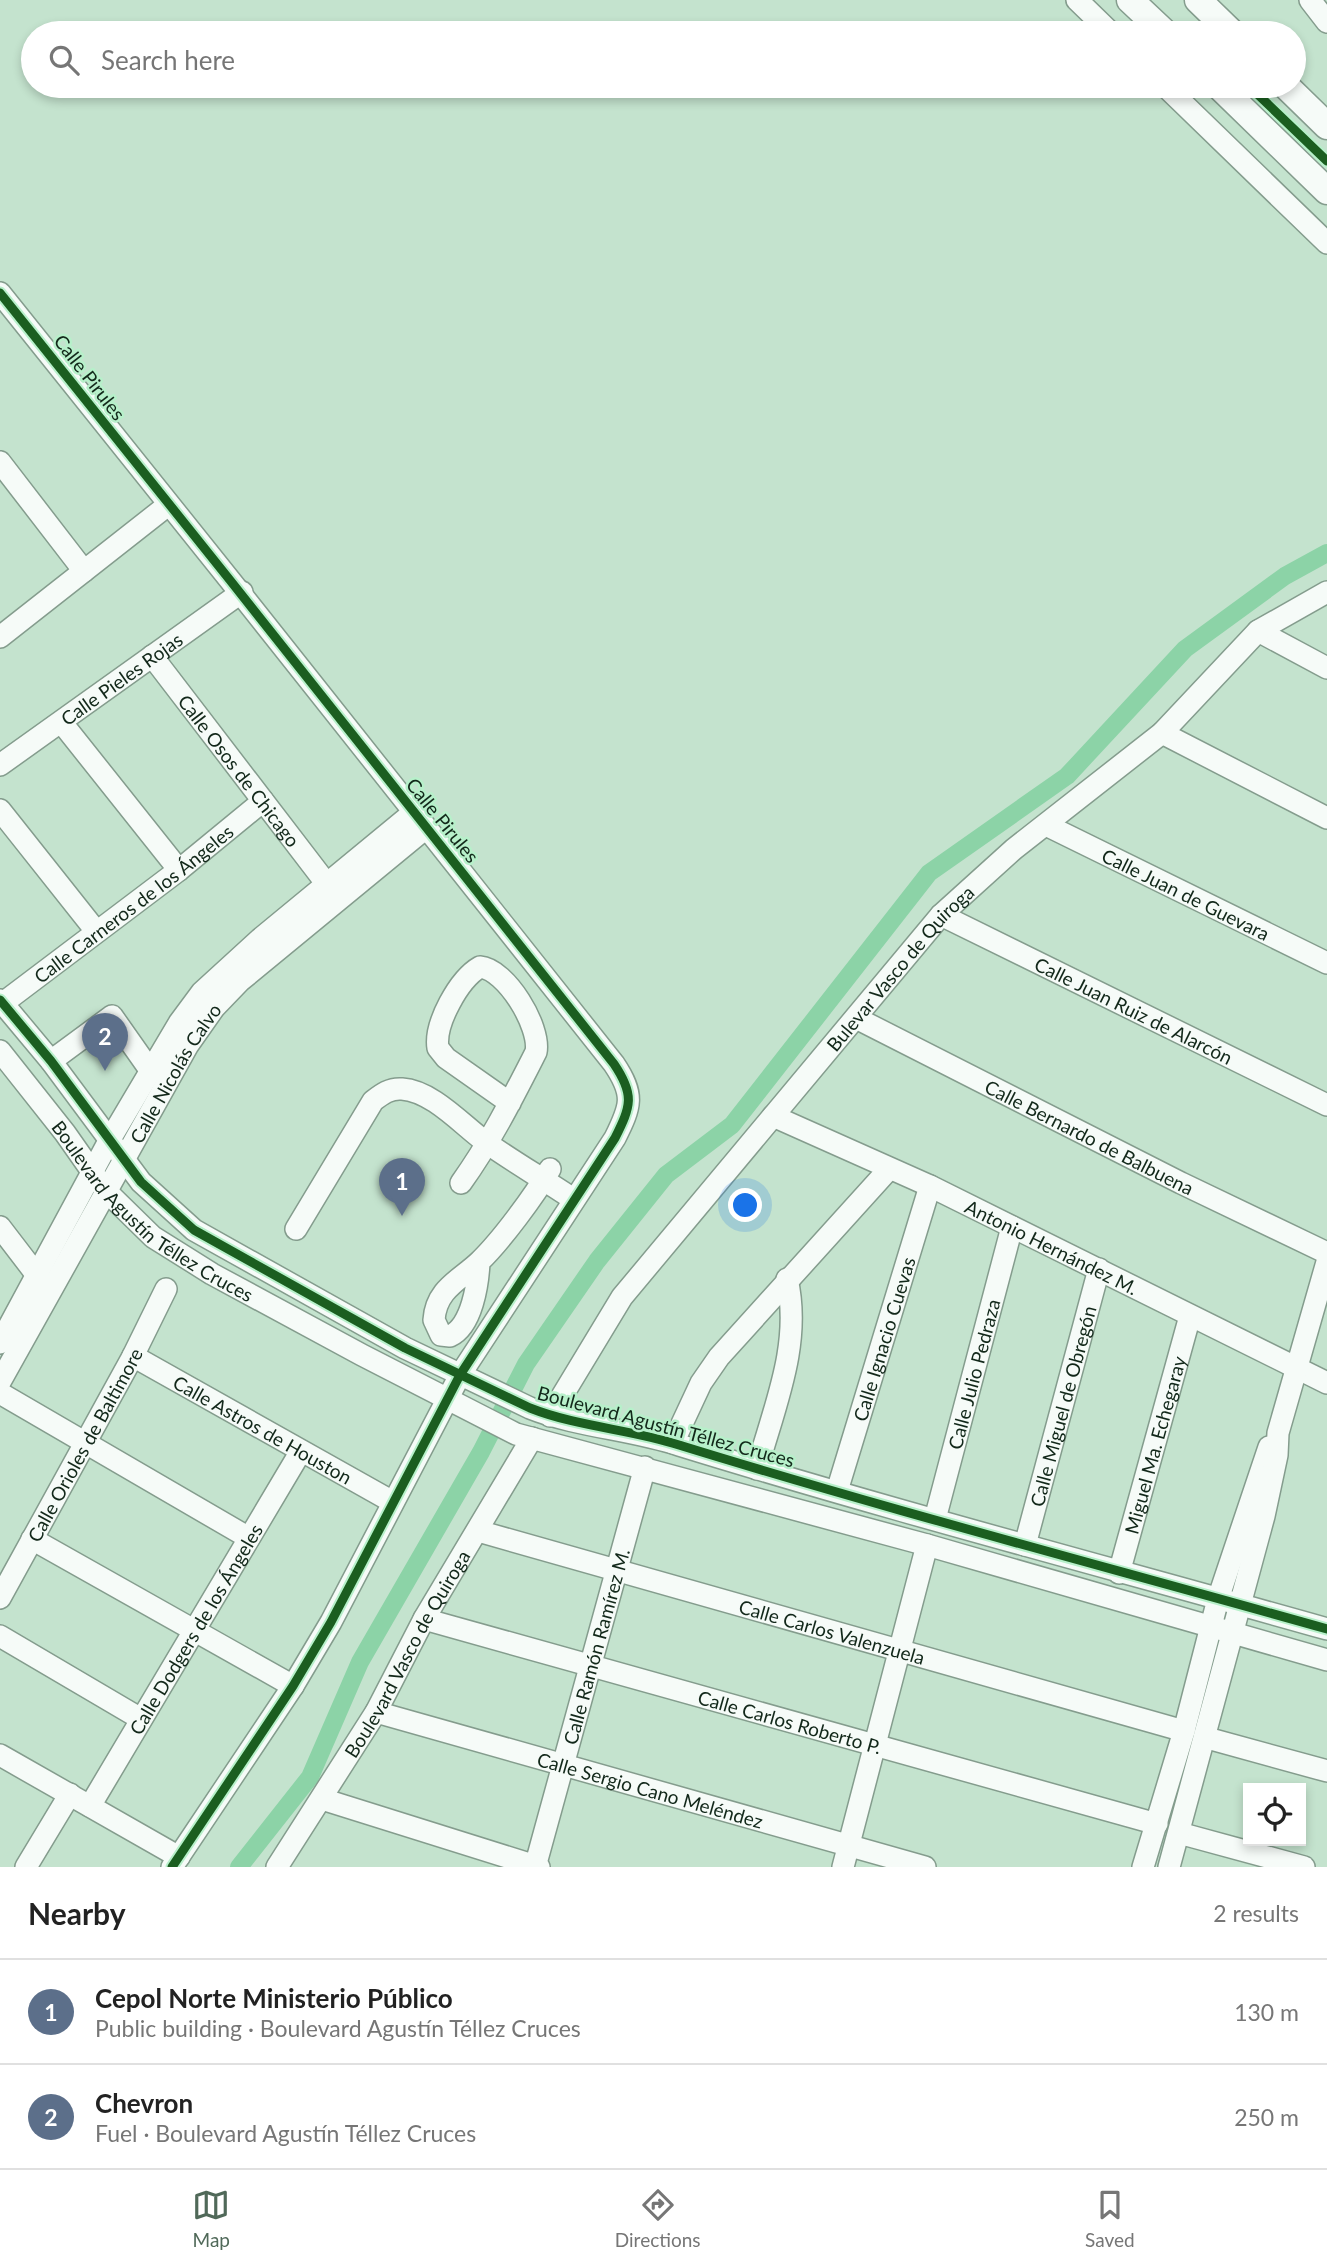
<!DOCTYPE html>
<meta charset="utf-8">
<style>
body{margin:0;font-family:Lato,sans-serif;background:#f6f6f6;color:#222}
.controls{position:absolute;right:21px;bottom:21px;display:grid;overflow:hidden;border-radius:0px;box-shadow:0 4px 10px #0003}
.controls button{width:63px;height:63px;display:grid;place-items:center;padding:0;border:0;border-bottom:2px solid #e0e0e0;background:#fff;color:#222;font:35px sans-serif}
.you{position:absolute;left:746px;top:1206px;width:24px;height:24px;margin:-18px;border:5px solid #fff;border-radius:50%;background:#1a73e8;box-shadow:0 0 0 10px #1a73e833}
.badge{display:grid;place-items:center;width:46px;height:46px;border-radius:50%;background:#506959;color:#fff;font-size:23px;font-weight:700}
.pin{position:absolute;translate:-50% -58px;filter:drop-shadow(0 2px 4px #0008)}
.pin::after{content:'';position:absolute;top:37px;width:24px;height:21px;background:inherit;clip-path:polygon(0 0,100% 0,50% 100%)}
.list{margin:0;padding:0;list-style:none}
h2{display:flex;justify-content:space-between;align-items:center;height:91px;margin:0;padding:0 28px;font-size:30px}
h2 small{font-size:23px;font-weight:400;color:#767676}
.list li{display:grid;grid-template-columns:46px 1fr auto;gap:21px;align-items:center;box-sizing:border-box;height:105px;padding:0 28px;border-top:2px solid #e0e0e0}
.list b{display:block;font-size:26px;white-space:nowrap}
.list p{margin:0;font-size:23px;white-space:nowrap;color:#767676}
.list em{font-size:23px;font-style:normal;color:#767676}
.icon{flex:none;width:38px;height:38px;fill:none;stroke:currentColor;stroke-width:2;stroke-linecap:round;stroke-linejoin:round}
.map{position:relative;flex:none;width:1327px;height:1867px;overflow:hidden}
.search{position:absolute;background:#fff;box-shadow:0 4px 10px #0003;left:21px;right:21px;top:21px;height:77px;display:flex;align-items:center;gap:18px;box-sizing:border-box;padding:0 24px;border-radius:38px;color:#767676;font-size:26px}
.sheet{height:301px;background:#fff}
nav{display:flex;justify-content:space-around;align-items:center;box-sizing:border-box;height:98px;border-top:2px solid #e0e0e0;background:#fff;font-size:19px;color:#767676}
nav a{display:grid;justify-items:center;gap:4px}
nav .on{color:#506959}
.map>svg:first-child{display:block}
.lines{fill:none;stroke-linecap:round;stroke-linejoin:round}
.canal{stroke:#8cd3a7;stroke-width:18}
.minor-casing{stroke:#849c8d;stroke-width:24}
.major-casing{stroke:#849c8d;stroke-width:29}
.minor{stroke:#f6fbf8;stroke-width:21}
.major{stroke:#f6fbf8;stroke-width:26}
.cycleway-casing{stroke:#b7f0ca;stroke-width:13}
.cycleway{stroke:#1b5e20;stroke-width:9}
.labels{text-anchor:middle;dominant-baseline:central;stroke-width:5;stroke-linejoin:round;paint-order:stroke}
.street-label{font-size:19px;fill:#12281a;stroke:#b7f0ca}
</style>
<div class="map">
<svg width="1327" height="1867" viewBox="0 0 1327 1867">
<rect width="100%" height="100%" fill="#c4e3ce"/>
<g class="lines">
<polyline class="canal" points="239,1867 310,1777 360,1662 481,1452 526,1364 597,1261 666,1175 732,1125 929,873 1067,776 1185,649 1285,576 1327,553"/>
<g class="minor-casing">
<g id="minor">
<polyline points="1077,0 1111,33"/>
<polyline points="1310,0 1327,22"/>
<polyline points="1165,86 1327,243"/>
<path d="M 0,293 C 206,549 410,806 614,1064 C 635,1095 631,1106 615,1138 L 460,1375 L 331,1622 L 293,1686 L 172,1867"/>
<polyline points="0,462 84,571"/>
<polyline points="1258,631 1327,668"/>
<polyline points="0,637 168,505"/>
<path id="s1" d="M 152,656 L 326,883"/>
<polyline points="62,723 179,870"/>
<polyline points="1162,733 1327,818"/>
<path id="s2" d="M 0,765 L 242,592"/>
<polyline points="0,810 96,931"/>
<path id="s3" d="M 1046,825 L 1327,963"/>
<path id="s4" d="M 941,915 L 1327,1105"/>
<path d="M 0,1000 L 51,1061 L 141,1182 L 194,1230 L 405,1348 L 530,1408 C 578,1427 630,1429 679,1445 C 893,1511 1111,1568 1327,1629"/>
<path id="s5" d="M 3,1003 L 179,870 L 263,801"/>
<path id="s6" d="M 856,1018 L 1181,1183 L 1327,1253"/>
<path id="s7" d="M 0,1051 L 65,1133 L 105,1190 L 153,1237 L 212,1274 L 362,1355 L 516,1434 L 927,1545 L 1327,1660"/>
<polyline points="51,1061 112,1016 150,1070"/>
<path id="s8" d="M 773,1116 L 930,1186 L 1327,1383"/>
<path d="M 461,1183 C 491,1141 513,1097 536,1052 C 541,1027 506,969 480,967 C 459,979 434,1024 438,1048 L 446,1058 L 510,1103"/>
<polyline points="0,1227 36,1274"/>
<path d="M 296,1229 L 373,1101 C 382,1094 390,1088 402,1089 C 433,1091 463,1126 487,1143 C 515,1163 545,1180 573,1199"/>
<path d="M 479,1262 C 478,1284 472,1326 450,1336 L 441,1335 L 434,1320 C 436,1289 460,1280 479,1262 C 501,1241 535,1195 550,1169"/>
<polyline points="0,1343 109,1141 179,1023 202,992 260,939 414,812"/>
<path id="s9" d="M 133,1356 L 391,1501"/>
<path id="s10" d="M 0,1382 L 188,1045 L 214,1008 L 240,981 L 426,828"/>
<polyline points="0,1393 249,1538"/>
<path id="s11" d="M 550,1416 L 622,1297 L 941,915 L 1014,849 L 1162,733 L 1258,631 L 1327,592"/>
<polyline points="673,1443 701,1383 719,1357 889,1169"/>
<path d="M 757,1469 C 774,1407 802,1344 787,1279"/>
<path id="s12" d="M 837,1491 L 930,1186"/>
<path id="s13" d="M 935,1519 L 1012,1227"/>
<path id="s14" d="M 478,1531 L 1184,1731"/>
<polyline points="32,1539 293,1686"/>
<path id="s15" d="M 1025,1545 L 1099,1269"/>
<path id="s16" d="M 1119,1573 L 1190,1316"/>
<path id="s17" d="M 0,1598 L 133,1356 L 166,1289"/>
<path id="s18" d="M 424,1619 L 1157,1824"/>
<polyline points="0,1636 141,1719"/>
<path id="s19" d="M 376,1712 L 925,1867"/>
<polyline points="1207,1738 1327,1771"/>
<polyline points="0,1755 179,1857"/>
<polyline points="322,1799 539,1867"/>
<path id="s20" d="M 90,1806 L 301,1451"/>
<polyline points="1179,1833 1304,1867"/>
<polyline points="26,1867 70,1794"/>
<path id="s21" d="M 277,1867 L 376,1712 L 424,1619 L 532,1438"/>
<path id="s22" d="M 535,1867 L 645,1467"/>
<polyline points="843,1867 927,1545"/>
<polyline points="1143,1867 1184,1731 1218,1599 1269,1447"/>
<polyline points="1169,1867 1264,1516 1277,1455 1278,1433 1327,1262"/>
</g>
</g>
<g class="major-casing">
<g id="major">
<polyline points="1130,0 1165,33"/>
<polyline points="1198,0 1232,33"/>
<polyline points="1219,86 1327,191"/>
<polyline points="1286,86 1327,126"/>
</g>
</g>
<use href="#minor" class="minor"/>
<use href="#major" class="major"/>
<g class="cycleway-casing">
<g id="cycleway">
<polyline points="1249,86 1327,161"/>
<path d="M 0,293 C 206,549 410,806 614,1064 C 635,1095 631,1106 615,1138 L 460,1375 L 331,1622 L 293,1686 L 172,1867"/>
<path d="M 0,1000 L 51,1061 L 141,1182 L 194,1230 L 405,1348 L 530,1408 C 578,1427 630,1429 679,1445 C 893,1511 1111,1568 1327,1629"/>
</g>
</g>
<use href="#cycleway" class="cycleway"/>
</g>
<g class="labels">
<g class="street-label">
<text transform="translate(90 377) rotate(52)">Calle Pirules</text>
<text stroke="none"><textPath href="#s2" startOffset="149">Calle Pieles Rojas</textPath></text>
<text stroke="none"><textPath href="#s1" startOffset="144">Calle Osos de Chicago</textPath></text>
<text transform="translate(443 820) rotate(51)">Calle Pirules</text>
<text stroke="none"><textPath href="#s3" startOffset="156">Calle Juan de Guevara</textPath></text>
<text stroke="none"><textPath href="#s5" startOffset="164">Calle Carneros de los Ángeles</textPath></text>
<text stroke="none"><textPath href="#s11" startOffset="570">Bulevar Vasco de Quiroga</textPath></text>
<text stroke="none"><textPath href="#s4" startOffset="215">Calle Juan Ruiz de Alarcón</textPath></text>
<text stroke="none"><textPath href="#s10" startOffset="355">Calle Nicolás Calvo</textPath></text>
<text stroke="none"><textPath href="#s6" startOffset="262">Calle Bernardo de Balbuena</textPath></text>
<text stroke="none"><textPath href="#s7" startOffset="224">Boulevard Agustín Téllez Cruces</textPath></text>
<text stroke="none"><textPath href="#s8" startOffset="308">Antonio Hernández M.</textPath></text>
<text stroke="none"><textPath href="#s12" startOffset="159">Calle Ignacio Cuevas</textPath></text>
<text stroke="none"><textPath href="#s13" startOffset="150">Calle Julio Pedraza</textPath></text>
<text stroke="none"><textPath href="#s15" startOffset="144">Calle Miguel de Obregón</textPath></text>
<text transform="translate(666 1426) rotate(15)">Boulevard Agustín Téllez Cruces</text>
<text stroke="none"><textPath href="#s9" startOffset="149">Calle Astros de Houston</textPath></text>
<text stroke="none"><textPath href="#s17" startOffset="175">Calle Orioles de Baltimore</textPath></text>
<text stroke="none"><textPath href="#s16" startOffset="133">Miguel Ma. Echegaray</textPath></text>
<text stroke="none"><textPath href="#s20" startOffset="206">Calle Dodgers de los Ángeles</textPath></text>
<text stroke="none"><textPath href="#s14" startOffset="368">Calle Carlos Valenzuela</textPath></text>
<text stroke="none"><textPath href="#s22" startOffset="229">Calle Ramón Ramírez M.</textPath></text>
<text stroke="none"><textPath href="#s21" startOffset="250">Boulevard Vasco de Quiroga</textPath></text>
<text stroke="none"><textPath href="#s18" startOffset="380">Calle Carlos Roberto P.</textPath></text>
<text stroke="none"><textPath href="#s19" startOffset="285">Calle Sergio Cano Meléndez</textPath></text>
</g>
</g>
</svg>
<div class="controls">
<button><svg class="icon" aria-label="locate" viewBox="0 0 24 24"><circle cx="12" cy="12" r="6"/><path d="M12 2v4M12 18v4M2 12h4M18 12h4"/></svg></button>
</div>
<div class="you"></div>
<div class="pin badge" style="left:402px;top:1216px;background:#5c6f8a">1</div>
<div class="pin badge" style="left:105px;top:1071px;background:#5c6f8a">2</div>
<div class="search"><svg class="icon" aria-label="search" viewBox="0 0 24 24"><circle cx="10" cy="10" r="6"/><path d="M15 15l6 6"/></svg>Search here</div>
</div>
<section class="sheet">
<h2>Nearby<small>2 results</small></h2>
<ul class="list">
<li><span class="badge" style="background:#5c6f8a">1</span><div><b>Cepol Norte Ministerio Público</b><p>Public building · Boulevard Agustín Téllez Cruces</p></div><em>130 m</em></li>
<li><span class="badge" style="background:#5c6f8a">2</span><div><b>Chevron</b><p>Fuel · Boulevard Agustín Téllez Cruces</p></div><em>250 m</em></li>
</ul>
</section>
<nav>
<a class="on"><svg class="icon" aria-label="map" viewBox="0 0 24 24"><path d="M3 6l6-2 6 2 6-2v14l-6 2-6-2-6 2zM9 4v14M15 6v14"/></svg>Map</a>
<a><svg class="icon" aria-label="directions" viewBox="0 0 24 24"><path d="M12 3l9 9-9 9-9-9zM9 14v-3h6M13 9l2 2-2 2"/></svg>Directions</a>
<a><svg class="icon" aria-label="saved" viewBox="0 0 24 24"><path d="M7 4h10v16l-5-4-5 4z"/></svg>Saved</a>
</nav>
